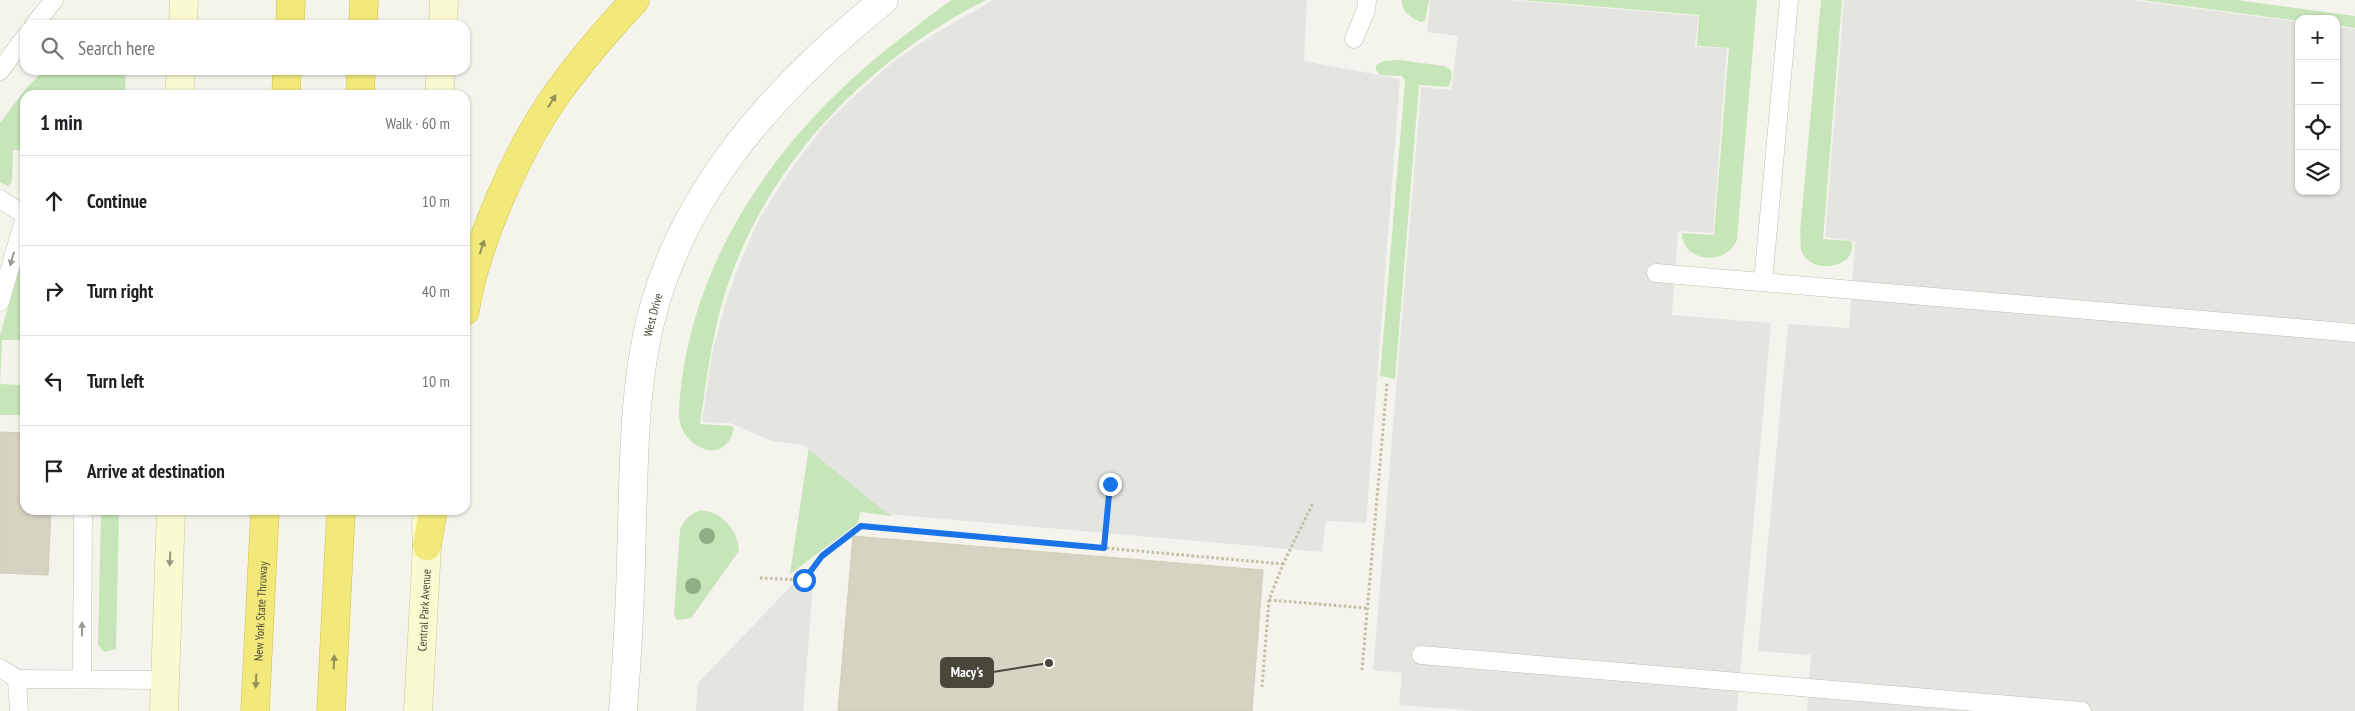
<!DOCTYPE html>
<meta charset="utf-8">
<style>
body{margin:0;font-family:"PT Sans Narrow",sans-serif;background:#f6f6f6;color:#202124}
.controls{position:absolute;right:15px;top:15px;display:grid;overflow:hidden;border-radius:10px;box-shadow:0 1px 4px #0004}
.controls button{width:45px;height:45px;display:grid;place-items:center;padding:0;border:0;border-bottom:1px solid #e0e0e0;background:#fff;color:#202124;font:25px sans-serif}
.stop{position:absolute;width:15px;height:15px;margin:-11px;border:4px solid #1a73e8;border-radius:50%;background:#fff}
.stop.end{background:#1a73e8;border-color:#fff;box-shadow:0 1px 5px #0008}
.list{margin:0;padding:0;list-style:none}
h2{display:flex;justify-content:space-between;align-items:center;height:65px;margin:0;padding:0 20px;font-size:21px}
h2 small{font-size:16px;font-weight:400;color:#757577}
.list li{display:grid;grid-template-columns:32px 1fr auto;gap:15px;align-items:center;box-sizing:border-box;height:90px;padding:0 20px;border-top:1px solid #e0e0e0}
.list b{display:block;font-size:19px;white-space:nowrap}
.list em{font-size:16px;font-style:normal;color:#757577}
.icon{flex:none;width:28px;height:28px;fill:none;stroke:currentColor;stroke-width:2;stroke-linecap:round;stroke-linejoin:round}
.map{position:relative;flex:none;width:2355px;height:711px;overflow:hidden}
.search{position:absolute;background:#fff;box-shadow:0 1px 4px #0004;left:20px;top:20px;width:450px;height:55px;display:flex;align-items:center;gap:12px;box-sizing:border-box;padding:0 18px;border-radius:15px;color:#757577;font-size:19px}
.panel{position:absolute;background:#fff;box-shadow:0 1px 4px #0004;left:20px;top:90px;width:450px;height:425px;border-radius:15px}
.map>svg:first-child{display:block}
.green{fill:#c6e5b9}
.parking{fill:#e4e4e0}
.building{fill:#d6d3c3;stroke:#d0cdb6}
.lines{fill:none;stroke-linecap:round;stroke-linejoin:round}
.service-casing{stroke:#c0beaf;stroke-width:19}
.minor-casing{stroke:#c0beaf;stroke-width:29}
.secondary-casing{stroke:#c7c799;stroke-width:29}
.motorway-casing{stroke:#d1c24a;stroke-width:29}
.path{stroke:#c0bda2;stroke-width:3;stroke-dasharray:2.5 2.5;stroke-linecap:butt}
.service{stroke:#fff;stroke-width:18}
.minor{stroke:#fff;stroke-width:28}
.secondary{stroke:#fafad1;stroke-width:28}
.motorway{stroke:#f2e97a;stroke-width:28}
.tree{fill:#8eaf85}
.oneway{fill:#959057}
.oneway2{fill:#9b9a93}
.oneway3{fill:#99987e}
.route{stroke:#1a73e8;stroke-width:6}
.labels{text-anchor:middle;dominant-baseline:central;stroke-width:4.5;stroke-linejoin:round;paint-order:stroke}
.street-label{font-size:12px;fill:#49473a;stroke:#fff}
.leader{fill:none;stroke:#49473a;stroke-width:2}
.callout-dot{fill:#49473a;stroke:#fff;stroke-width:2}
.callout{fill:#49473a;stroke:#49473a;stroke-width:2}
.callout-label{font-size:14px;text-anchor:middle;font-weight:bold;fill:#fff}
</style>
<div class="map">
<svg width="2355" height="711" viewBox="0 0 2355 711">
<rect width="100%" height="100%" fill="#f5f4ec"/>
<g class="green">
<path d="M 952,0 L 986,0 C 864,62 763,167 723,300 C 711,341 706,382 700,424 L 732,426 L 734,428 C 726,469 677,447 679,412 C 687,259 782,129 901,38 C 918,26 934,11 952,0 Z"/>
<path d="M 1402,0 L 1429,0 L 1425,21 L 1420,22 C 1411,17 1401,12 1402,0 Z"/>
<path d="M 1520,0 L 1757,0 L 1737,240 C 1726,267 1682,262 1682,233 L 1714,235 L 1729,48 L 1697,46 L 1699,15 Z"/>
<path d="M 1821,0 L 1842,0 L 1823,239 L 1851,241 C 1860,268 1808,277 1801,249 C 1800,245 1801,238 1800,233 Z"/>
<polygon points="2141,0 2237,0 2355,16 2355,28 2336,25 2336,19 2299,19 2299,21"/>
<polygon points="1400,60 1444,66 1450,69 1452,75 1449,87 1419,85 1395,379 1380,376 1405,81 1402,76 1380,75 1376,70 1376,65 1383,61"/>
<polygon points="45,70 126,70 125,95 25,95 25,151 13,150 12,182 8,186 0,182 0,123 27,87"/>
<polygon points="25,249 25,340 2,340 0,384 21,385 24,415 0,415 0,335"/>
<polygon points="815,406 893,491 891,516 860,512 858,523 790,574"/>
<polygon points="101,510 119,510 116,649 104,652 98,645"/>
<path d="M 701,510 C 724,513 737,529 739,551 L 691,618 L 677,620 L 674,615 L 680,530 C 684,519 690,514 701,510 Z"/>
</g>
<g class="parking">
<polygon points="993,0 1307,0 1304,61 1400,79 1366,523 1326,521 1322,552 888,514 803,445 772,441 730,423 702,422 712,354 726,301 741,260 759,219 787,175 822,128 851,99 894,61 933,35"/>
<polygon points="1430,0 1508,0 1698,16 1695,47 1727,48 1713,233 1678,231 1672,315 1771,323 1737,711 1478,711 1399,705 1402,673 1373,670 1421,87 1451,90 1458,36 1427,32"/>
<polygon points="1844,0 2130,0 2299,22 2299,191 2336,191 2336,27 2355,29 2355,711 1807,711 1811,655 1758,651 1788,324 1849,328 1855,241 1825,237"/>
<polygon points="795,582 813,585 803,711 696,711 698,683"/>
</g>
<g class="building">
<polygon points="0,432 25,433 25,510 51,510 48,575 0,573"/>
<polygon points="853,536 1263,570 1252,711 838,711"/>
</g>
<g class="lines">
<g class="service-casing">
<g id="service">
<polyline points="34,25 54,0"/>
<polyline points="1354,39 1366,10 1367,0"/>
<polyline points="0,71 25,37"/>
<polyline points="0,199 25,215"/>
<polyline points="1656,273 2355,333"/>
<polyline points="1763,282 1789,0"/>
<polyline points="0,302 25,217"/>
<polyline points="1421,655 2082,711"/>
<polyline points="0,668 17,679"/>
<polyline points="82,678 83,510"/>
<polyline points="19,711 17,679 166,680"/>
</g>
</g>
<g class="minor-casing">
<g id="minor">
<path id="s1" d="M 623,711 C 628,648 631,586 632,523 C 634,466 634,408 644,352 C 668,204 772,90 884,0"/>
</g>
</g>
<g class="secondary-casing">
<g id="secondary">
<polyline points="183,25 184,0"/>
<polyline points="443,25 444,0"/>
<polyline points="179,95 181,70"/>
<polyline points="439,95 441,70"/>
<polyline points="164,711 171,510"/>
<path id="s2" d="M 418,711 L 427,546 L 426,523"/>
</g>
</g>
<g class="motorway-casing">
<g id="motorway">
<polyline points="290,25 291,0"/>
<polyline points="363,25 364,0"/>
<polyline points="286,95 287,70"/>
<polyline points="360,95 361,70"/>
<path d="M 465,311 C 476,242 518,148 559,91 C 582,59 608,29 635,0"/>
<polyline points="427,546 433,510"/>
<path id="s3" d="M 255,711 L 265,510"/>
<polyline points="331,711 341,510"/>
</g>
</g>
<g class="path">
<polyline points="1104,547 1110,484"/>
<polyline points="760,578 804,580 822,556 861,526 1283,564"/>
<polyline points="1269,600 1367,608"/>
<polyline points="1362,670 1387,383"/>
<polyline points="1262,687 1269,600 1283,564 1313,503"/>
</g>
<use href="#service" class="service"/>
<use href="#minor" class="minor"/>
<use href="#secondary" class="secondary"/>
<use href="#motorway" class="motorway"/>
</g>
<g class="tree">
<circle cx="707" cy="536" r="8"/>
<circle cx="693" cy="586" r="8"/>
</g>
<defs><path id="oneway-solid" d="M-6-.8H1V-3.2L6.5 0L1 3.2V.8H-6Z" transform="scale(1.25)"/></defs>
<g class="oneway">
<use href="#oneway-solid" transform="translate(552 101) rotate(-58)"/>
<use href="#oneway-solid" transform="translate(482 247) rotate(-72)"/>
<use href="#oneway-solid" transform="translate(334 662) rotate(-87)"/>
<use href="#oneway-solid" transform="translate(256 681) rotate(93)"/>
</g>
<g class="oneway2">
<use href="#oneway-solid" transform="translate(12 259) rotate(106)"/>
<use href="#oneway-solid" transform="translate(82 629) rotate(-90)"/>
</g>
<use class="oneway3" href="#oneway-solid" transform="translate(170 559) rotate(92)"/>
<g class="lines">
<polyline class="route" points="804,580 822,556 861,526 1104,548 1110,484"/>
</g>
<g class="labels">
<g class="street-label">
<text stroke="none"><textPath href="#s1" startOffset="398">West Drive</textPath></text>
<text stroke="none"><textPath href="#s3" startOffset="100">New York State Thruway</textPath></text>
<text stroke="none"><textPath href="#s2" startOffset="101">Central Park Avenue</textPath></text>
</g>
</g>
<path class="leader" d="M1049 663L993 672"/>
<circle class="callout-dot" cx="1049" cy="663" r="5"/>
<rect class="callout" x="941" y="658" width="52" height="29" rx="5"/>
<g class="callout-label">
<text x="967" y="677">Macy's</text>
</g>
</svg>
<div class="controls">
<button>+</button>
<button>−</button>
<button><svg class="icon" aria-label="locate" viewBox="0 0 24 24"><circle cx="12" cy="12" r="6"/><path d="M12 2v4M12 18v4M2 12h4M18 12h4"/></svg></button>
<button><svg class="icon" aria-label="layers" viewBox="0 0 24 24"><path d="M12 4l9 5-9 5-9-5zM3 14l9 5 9-5"/></svg></button>
</div>
<div class="stop" style="left:804px;top:580px"></div>
<div class="stop end" style="left:1110px;top:484px"></div>
<div class="search"><svg class="icon" aria-label="search" viewBox="0 0 24 24"><circle cx="10" cy="10" r="6"/><path d="M15 15l6 6"/></svg>Search here</div>
<section class="panel">
<h2>1 min<small>Walk · 60 m</small></h2>
<ul class="list">
<li><svg class="icon" aria-label="ahead" viewBox="0 0 24 24"><path d="M12 20V5M6 11l6-6 6 6"/></svg><div><b>Continue</b></div><em>10 m</em></li>
<li><svg class="icon" aria-label="right" viewBox="0 0 24 24"><path d="M7 20v-9h11M14 6l5 5-5 5"/></svg><div><b>Turn right</b></div><em>40 m</em></li>
<li><svg class="icon" aria-label="left" viewBox="0 0 24 24"><path d="M17 20v-9H6M10 6l-5 5 5 5"/></svg><div><b>Turn left</b></div><em>10 m</em></li>
<li><svg class="icon" aria-label="arrive" viewBox="0 0 24 24"><path d="M6 21V4h12l-3 4 3 4H6"/></svg><div><b>Arrive at destination</b></div></li>
</ul>
</section>
</div>
